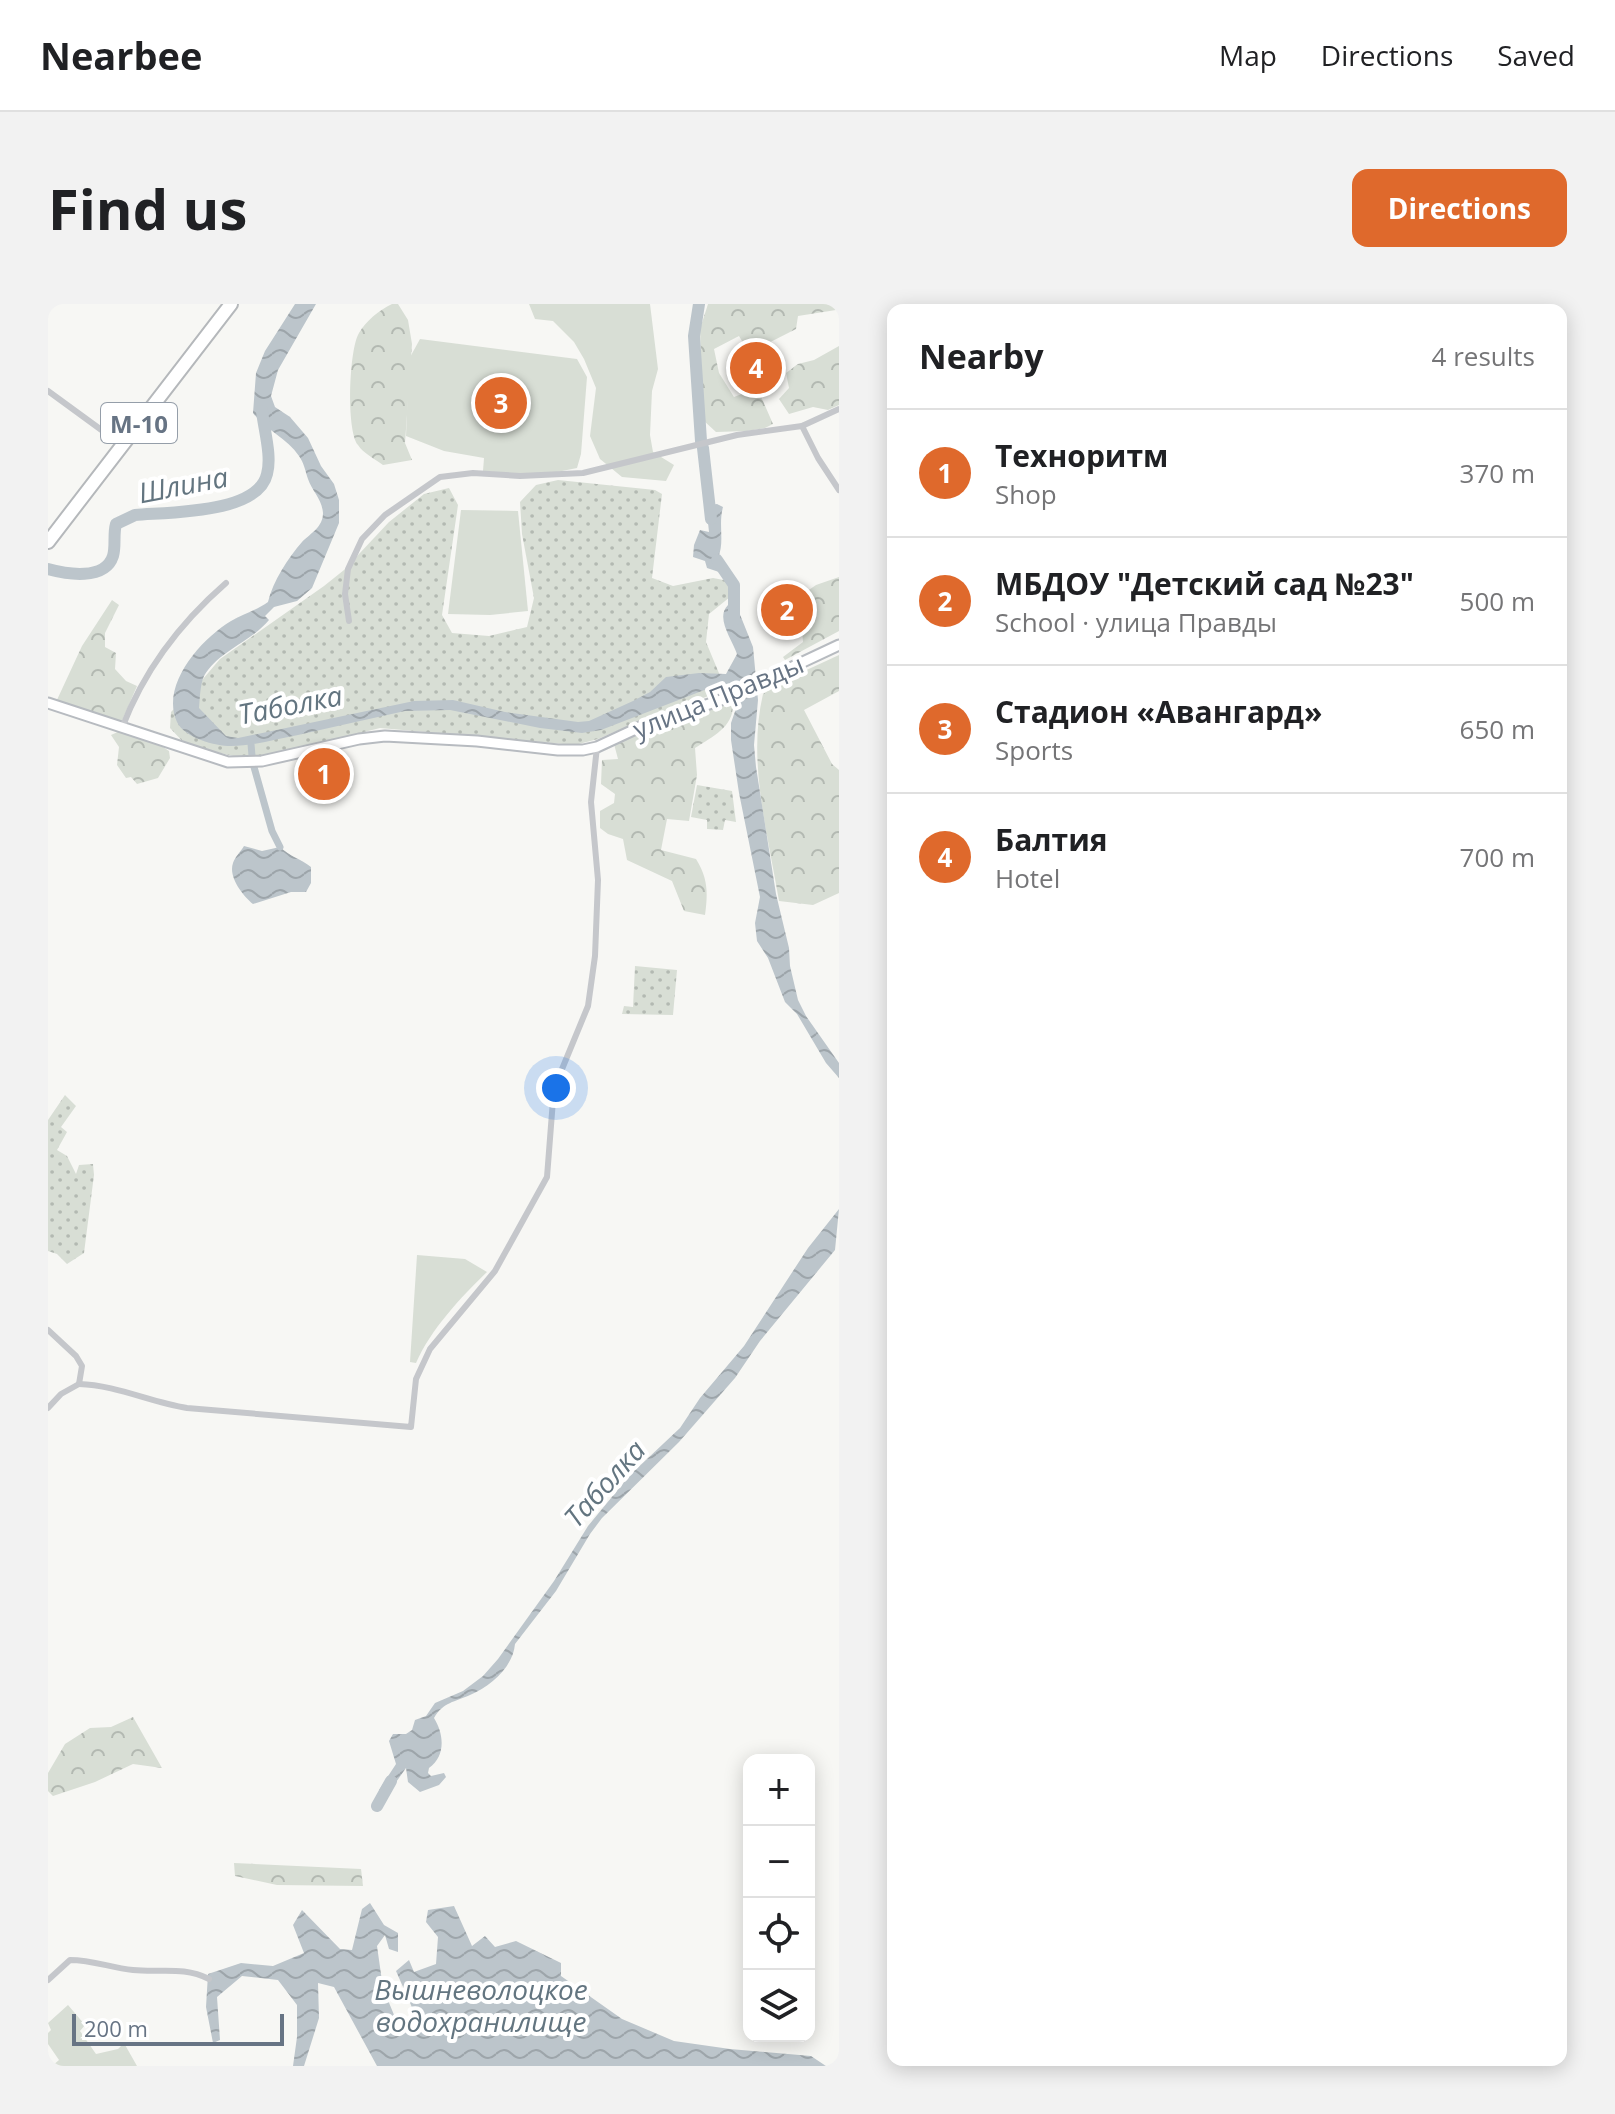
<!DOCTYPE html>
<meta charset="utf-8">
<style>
body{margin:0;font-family:"Open Sans",sans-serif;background:#f2f2f2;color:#202124}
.controls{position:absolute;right:24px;bottom:24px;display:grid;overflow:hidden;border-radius:16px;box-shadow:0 4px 20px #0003}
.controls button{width:72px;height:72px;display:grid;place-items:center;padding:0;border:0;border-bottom:2px solid #e0e0e0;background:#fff;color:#202124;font:40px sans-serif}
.scale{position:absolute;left:24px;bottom:20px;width:212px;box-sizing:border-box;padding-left:8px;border:4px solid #677484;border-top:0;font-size:22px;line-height:28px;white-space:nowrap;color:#677484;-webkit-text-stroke:6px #fff;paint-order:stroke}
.you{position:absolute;left:508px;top:784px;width:28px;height:28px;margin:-20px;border:6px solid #fff;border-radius:50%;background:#1a73e8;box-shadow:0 0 0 12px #1a73e833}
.badge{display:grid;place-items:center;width:52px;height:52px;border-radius:50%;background:#df692c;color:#fff;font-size:26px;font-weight:700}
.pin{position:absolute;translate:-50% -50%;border:4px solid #fff;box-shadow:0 2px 8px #0006}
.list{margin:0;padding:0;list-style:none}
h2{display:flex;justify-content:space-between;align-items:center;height:104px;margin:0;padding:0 32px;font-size:34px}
h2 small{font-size:26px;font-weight:400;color:#757577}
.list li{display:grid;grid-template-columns:52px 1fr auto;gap:24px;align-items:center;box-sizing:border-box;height:128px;padding:0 32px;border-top:2px solid #e0e0e0}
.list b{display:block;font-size:30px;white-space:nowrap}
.list p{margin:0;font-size:26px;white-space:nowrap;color:#757577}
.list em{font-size:26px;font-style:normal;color:#757577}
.icon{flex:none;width:44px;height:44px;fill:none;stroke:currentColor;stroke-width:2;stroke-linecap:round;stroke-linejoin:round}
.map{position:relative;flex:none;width:791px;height:1762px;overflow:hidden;border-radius:16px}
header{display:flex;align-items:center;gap:48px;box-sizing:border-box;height:112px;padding:0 40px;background:#fff;border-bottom:2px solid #e0e0e0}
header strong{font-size:38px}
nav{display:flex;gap:44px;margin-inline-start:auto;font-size:28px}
.intro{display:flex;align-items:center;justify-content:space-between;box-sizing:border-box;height:192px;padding:0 48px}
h1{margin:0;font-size:56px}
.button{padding:20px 36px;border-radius:16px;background:#df692c;color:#fff;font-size:28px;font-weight:700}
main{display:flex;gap:48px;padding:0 48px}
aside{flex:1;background:#fff;border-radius:16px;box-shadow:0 4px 20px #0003}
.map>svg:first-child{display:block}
.grass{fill:#d8ded5}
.forest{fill:url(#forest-crowns)}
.park{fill:url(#park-dots)}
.water{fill:url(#water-waves)}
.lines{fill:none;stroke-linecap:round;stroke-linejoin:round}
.canal{stroke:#bcc5cb;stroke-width:7}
.river{stroke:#bcc5cb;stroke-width:12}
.secondary-casing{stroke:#b7bbc0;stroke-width:13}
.highway-casing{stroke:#b5b8bb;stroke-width:16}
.street{stroke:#c5c7cb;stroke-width:6}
.secondary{stroke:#fff;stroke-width:9}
.highway{stroke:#fff;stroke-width:12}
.labels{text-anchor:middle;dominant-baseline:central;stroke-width:8;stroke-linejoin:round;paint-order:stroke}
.shield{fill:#fff;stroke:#959ea9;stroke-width:2}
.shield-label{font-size:24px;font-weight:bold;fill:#677484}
.street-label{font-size:26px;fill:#677484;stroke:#fff}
.water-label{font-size:28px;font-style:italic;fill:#637580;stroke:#fff}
</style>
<header>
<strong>Nearbee</strong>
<nav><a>Map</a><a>Directions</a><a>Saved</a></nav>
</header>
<div class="intro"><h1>Find us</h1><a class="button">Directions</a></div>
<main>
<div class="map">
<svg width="791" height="1762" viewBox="0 0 791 1762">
<defs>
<pattern id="forest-crowns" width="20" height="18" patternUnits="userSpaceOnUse" patternTransform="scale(2)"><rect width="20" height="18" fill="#d8ded5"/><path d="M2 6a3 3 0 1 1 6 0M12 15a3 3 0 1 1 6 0" fill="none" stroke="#b3b9b2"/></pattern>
<pattern id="park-dots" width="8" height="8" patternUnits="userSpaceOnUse" patternTransform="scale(2)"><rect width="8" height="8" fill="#d8ded5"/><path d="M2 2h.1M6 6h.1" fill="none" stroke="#b3b9b2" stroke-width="1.8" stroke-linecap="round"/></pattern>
<pattern id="water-waves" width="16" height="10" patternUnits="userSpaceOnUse" patternTransform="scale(2)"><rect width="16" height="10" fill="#bcc5cb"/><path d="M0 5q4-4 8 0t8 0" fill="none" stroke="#9da5aa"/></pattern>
</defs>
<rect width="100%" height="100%" fill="#f7f7f4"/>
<g class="grass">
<polygon points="481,0 602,0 610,65 604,87 602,131 605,148 626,161 618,177 574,173 552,155 542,132 548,84 536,55 526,38 505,17 487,15"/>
<polygon points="372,35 529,55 539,73 533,150 529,164 489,172 435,167 436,154 396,147 358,132 361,55"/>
<polygon points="413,206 470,207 480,307 442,311 400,310"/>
<path d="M 369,951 L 417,955 L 439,968 C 413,993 383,1025 368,1059 L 362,1058 Z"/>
<polygon points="20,1701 37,1721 32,1727 48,1750 70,1745 76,1739 89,1762 4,1762 11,1756 0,1740 0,1729 3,1726 0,1719"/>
</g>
<g class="forest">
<path d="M 344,0 L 350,0 L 360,16 L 364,40 L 357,139 L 364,156 L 335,161 C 327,155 315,149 310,141 C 298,126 301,45 311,29 C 318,17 331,6 344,0 Z"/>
<polygon points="660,0 791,0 788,6 750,12 748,25 701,49 691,32 666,45 671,69 686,93 704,86 711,88 725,120 717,124 699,127 668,128 655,116 652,25"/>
<polygon points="791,42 791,101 780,106 765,103 741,110 731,95 741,84 738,69 750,60 766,56"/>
<polygon points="791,273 791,327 737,356 735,353 755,338 754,326 742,308 745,297 768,281"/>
<polygon points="64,296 71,301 57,329 57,343 68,349 67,365 78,377 89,382 73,419 8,398 34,342"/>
<path d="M 791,351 L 791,387 L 756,406 L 784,460 L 791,466 L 791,589 L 765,601 L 731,597 C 720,530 699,458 715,390 L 737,376 Z"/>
<path d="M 679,397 L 685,399 C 686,423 665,432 647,444 L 649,471 L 641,517 L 619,515 L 613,546 L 648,555 C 660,574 660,589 657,611 L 636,607 L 624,577 L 579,556 L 575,535 L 560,530 L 552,524 L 552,507 L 566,499 L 567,490 L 553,480 L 554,456 L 570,455 L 566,440 Z"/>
<polygon points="72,427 112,441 121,447 122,454 110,474 89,480 83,473 78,474 69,461 71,443 63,431"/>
<polygon points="85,1413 114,1464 85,1460 47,1478 5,1492 0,1487 0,1469 17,1440 42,1424 63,1423"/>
<polygon points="186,1559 313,1565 315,1582 229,1581 187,1572"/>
</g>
<g class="park">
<polygon points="510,176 607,186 614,190 604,274 625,282 665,274 681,277 682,293 661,310 658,338 678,386 606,411 550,435 527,441 332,424 232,449 194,454 138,441 122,424 123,408 149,382 172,355 276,282 296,266 341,218 376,190 401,184 410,201 394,311 404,329 441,332 479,323 486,294 474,230 472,198 488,181"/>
<polygon points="649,481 684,487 688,518 677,516 675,526 659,525 659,516 643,513"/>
<polygon points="587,662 629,666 625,711 574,710 576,702 585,703"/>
<polygon points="17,791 28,802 13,823 19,828 9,846 19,852 28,870 31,861 45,860 46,871 36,949 19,960 9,950 0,947 0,816"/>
</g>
<g class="water">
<path d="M 247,0 L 268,0 L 230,66 L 223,92 L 227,103 L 242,113 L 260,134 L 273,162 L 286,180 L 291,196 L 291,219 L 264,284 L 249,297 L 226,303 L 217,312 L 221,316 C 203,338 170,347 156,372 C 152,381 152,394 151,404 L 178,432 L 190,434 L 366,397 L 405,396 L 457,408 L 530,418 L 541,417 L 585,397 L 602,388 L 618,373 L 651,369 L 678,370 L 689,350 C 684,335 667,314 680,301 L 689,303 L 705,343 L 710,396 L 706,441 L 708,463 L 728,590 L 741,644 L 742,662 L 750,696 L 758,712 L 791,759 L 791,774 L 778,759 L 749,710 L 737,698 L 720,654 L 709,637 L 707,619 L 712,593 L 691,489 L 683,436 L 683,419 L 691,396 L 691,380 L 659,385 L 553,426 L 534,429 L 492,424 L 402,406 L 357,407 C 321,415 285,423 250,431 C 228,435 205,442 183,442 C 167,442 137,434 129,418 C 112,381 153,335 183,317 C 195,310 209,306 220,298 C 225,277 240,254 254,238 C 263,229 275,223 275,209 C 274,195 264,187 260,175 C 257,166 256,159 251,152 C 239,134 217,126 205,109 L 208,69 L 217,47 Z"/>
<path d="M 669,200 L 675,203 C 670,221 677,238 670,254 L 679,266 L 677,270 L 659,264 L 657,257 L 645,253 L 646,241 L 652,226 L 661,228 L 659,209 L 661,201 Z"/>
<path d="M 196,542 L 214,547 L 232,543 C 241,552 253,555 263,563 L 263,579 L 258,588 L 243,588 L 205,600 C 195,592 180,573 185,559 C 187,553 193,547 196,542 Z"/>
<path d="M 791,905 L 787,946 L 712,1037 L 687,1074 L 631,1138 L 554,1214 L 542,1230 L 508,1287 L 467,1340 C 465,1363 443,1382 422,1391 C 407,1398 395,1398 386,1414 C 396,1430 398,1452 381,1464 L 380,1469 L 383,1472 L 396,1469 L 398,1473 L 391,1481 L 372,1488 L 360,1478 L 358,1464 L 339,1491 L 331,1486 L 348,1460 L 341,1437 L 345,1430 L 358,1430 L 364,1426 L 367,1416 L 378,1412 L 387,1399 L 415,1387 L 435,1372 L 450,1355 L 506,1277 L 540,1222 L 582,1171 L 632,1124 L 652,1094 L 696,1042 L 760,944 Z"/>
<polygon points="322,1599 336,1621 350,1629 350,1648 341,1645 337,1631 329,1642 335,1684 353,1728 370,1717 348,1667 361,1656 366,1668 388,1660 390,1633 378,1618 380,1606 406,1602 424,1642 437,1632 447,1643 468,1637 513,1659 513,1672 574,1715 626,1737 682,1745 763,1752 778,1762 329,1762 286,1683 270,1679 271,1714 256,1762 245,1762 249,1733 249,1701 230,1676 194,1672 169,1693 172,1736 165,1739 158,1703 160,1670 193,1659 225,1662 256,1649 245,1621 254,1606 292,1645 304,1646 314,1605"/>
</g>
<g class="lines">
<g class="canal">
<polyline points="203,440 204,452"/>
<polyline points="206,463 224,527 232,543"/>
</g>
<g class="river">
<polyline points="651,0 646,32 653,137"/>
<polyline points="655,144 663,215"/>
<polyline points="669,256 686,281 686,316"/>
<path d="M 0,265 C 18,270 57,277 65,252 C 68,242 65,230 68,220 L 87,211 C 120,208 210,210 219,170 C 224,152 216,126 214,107"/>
<polyline points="329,1502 343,1477"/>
</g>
<g class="secondary-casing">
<polyline id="secondary" points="0,399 180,458 214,457 311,435 337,432 429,437 510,446 535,446 549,443 592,423 676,395 791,341"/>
</g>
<g class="highway-casing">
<polyline id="highway" points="0,238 183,0"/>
</g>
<g class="street">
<polyline points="0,87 74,141"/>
<polyline points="754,122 770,154 791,186"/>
<polyline points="301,317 297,290 300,265 314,235 337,211 392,173 425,169 472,172 535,169 689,131 754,122 791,105"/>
<path d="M 74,424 C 96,366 132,319 178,279"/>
<polyline points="0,1026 28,1052 34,1062 31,1080"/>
<path d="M 31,1080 C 68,1081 102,1098 139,1104 L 363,1123 L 368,1075 L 382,1045 L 447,967 L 499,873 L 505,796 L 512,770 L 540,702 L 547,652 L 550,576 L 543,498 L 549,443"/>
<polyline points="0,1104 13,1090 31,1080"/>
<path d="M 0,1676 L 22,1656 C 45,1656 63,1664 85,1666 C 113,1669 135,1662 161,1675"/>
</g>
<use href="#secondary" class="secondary"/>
<use href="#highway" class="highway"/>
</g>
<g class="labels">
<rect class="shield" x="53" y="99" width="76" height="40" rx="6"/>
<g class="shield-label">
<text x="91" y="119">М-10</text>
</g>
<g class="street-label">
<text transform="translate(670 392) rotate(-22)">улица Правды</text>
</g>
<g class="water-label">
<text transform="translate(135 180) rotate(-11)">Шлина</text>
<text transform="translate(242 400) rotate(-11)">Таболка</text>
<text transform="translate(556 1179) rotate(-48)">Таболка</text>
<text x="433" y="1685">Вышневолоцкое<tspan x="433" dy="32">водохранилище</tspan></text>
</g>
</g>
</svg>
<div class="controls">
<button>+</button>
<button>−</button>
<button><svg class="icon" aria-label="locate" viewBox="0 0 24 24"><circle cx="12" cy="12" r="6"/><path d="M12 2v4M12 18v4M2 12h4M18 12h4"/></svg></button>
<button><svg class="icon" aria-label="layers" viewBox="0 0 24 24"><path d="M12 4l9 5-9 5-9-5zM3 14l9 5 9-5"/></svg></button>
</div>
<div class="scale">200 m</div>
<div class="you"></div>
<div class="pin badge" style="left:276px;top:470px">1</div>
<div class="pin badge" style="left:739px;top:306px">2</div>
<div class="pin badge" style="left:453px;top:99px">3</div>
<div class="pin badge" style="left:708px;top:64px">4</div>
</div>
<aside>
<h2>Nearby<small>4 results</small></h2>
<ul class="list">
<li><span class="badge">1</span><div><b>Техноритм</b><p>Shop</p></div><em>370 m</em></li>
<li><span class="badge">2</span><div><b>МБДОУ &quot;Детский сад №23&quot;</b><p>School · улица Правды</p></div><em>500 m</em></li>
<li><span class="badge">3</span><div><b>Стадион «Авангард»</b><p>Sports</p></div><em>650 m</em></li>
<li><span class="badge">4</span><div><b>Балтия</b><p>Hotel</p></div><em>700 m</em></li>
</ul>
</aside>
</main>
